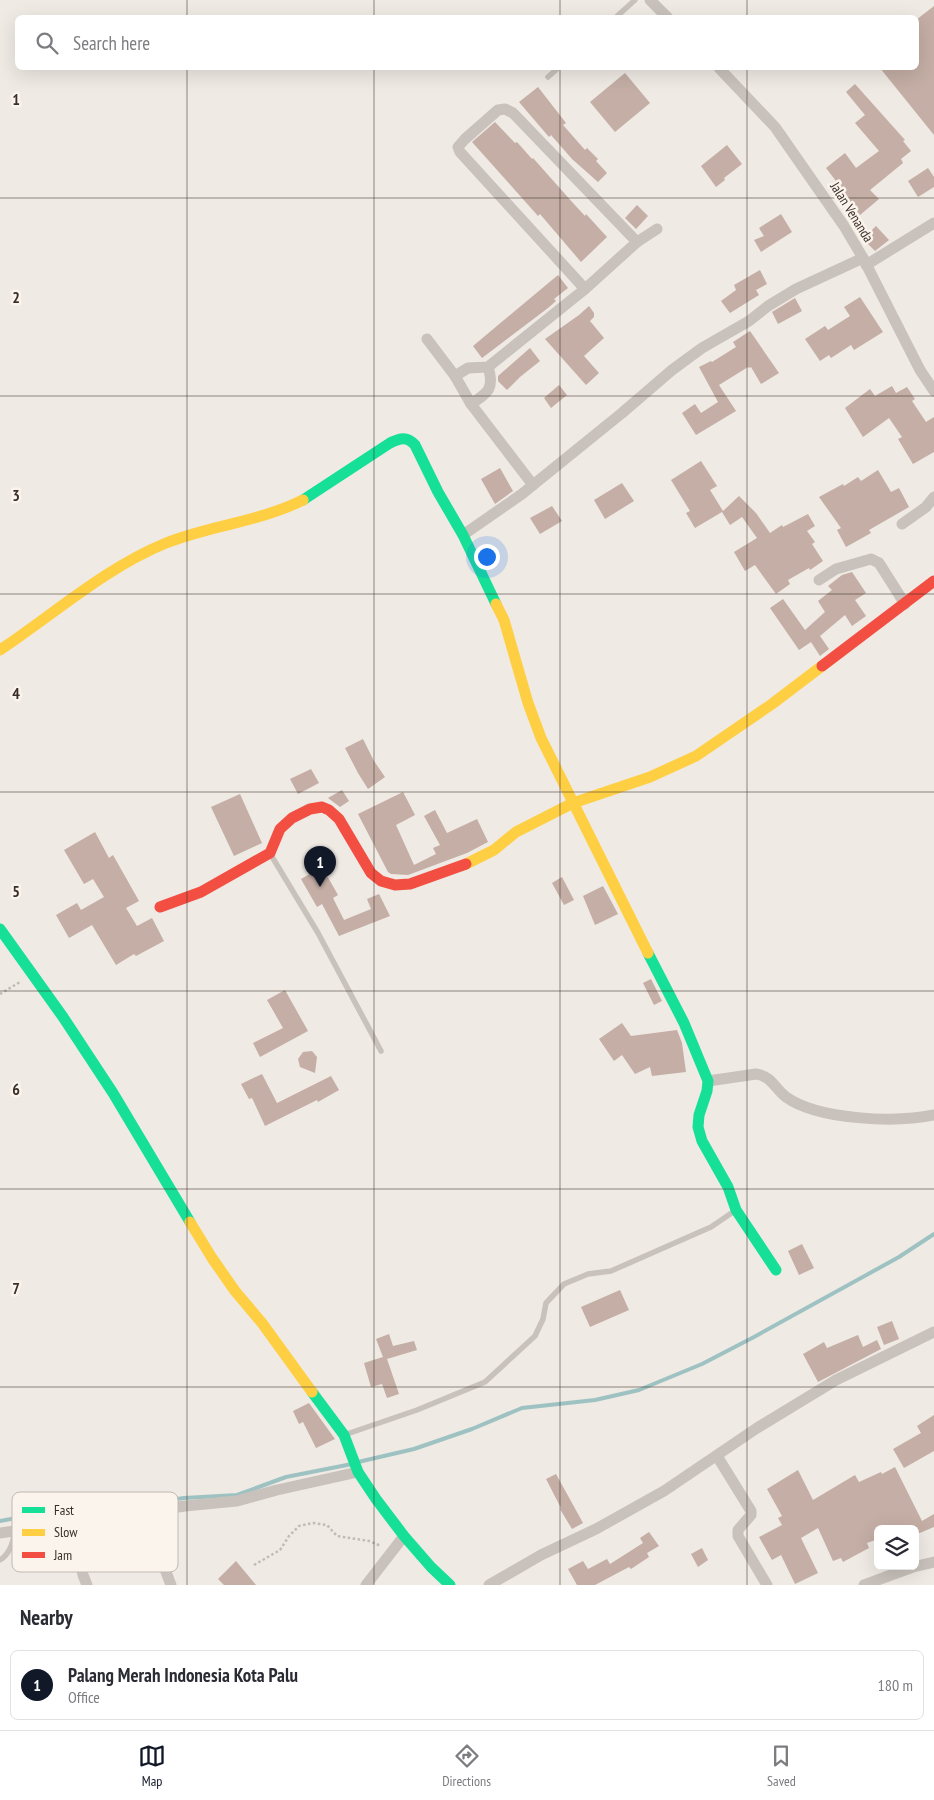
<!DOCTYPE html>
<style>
body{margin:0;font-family:"PT Sans Narrow",sans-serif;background:#f7f7f7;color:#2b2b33}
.controls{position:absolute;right:15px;bottom:15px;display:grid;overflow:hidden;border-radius:8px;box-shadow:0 5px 20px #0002}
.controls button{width:45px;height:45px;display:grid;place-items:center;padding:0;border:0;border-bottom:1px solid #e1e1e2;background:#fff;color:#2b2b33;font:25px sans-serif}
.you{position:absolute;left:486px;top:556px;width:18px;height:18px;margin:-12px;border:4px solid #fff;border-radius:50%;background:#1a73e8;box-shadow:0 0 0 8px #1a73e833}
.badge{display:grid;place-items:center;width:32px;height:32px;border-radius:50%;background:#111827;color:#fff;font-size:16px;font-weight:700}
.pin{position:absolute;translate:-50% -41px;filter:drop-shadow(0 1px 2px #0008)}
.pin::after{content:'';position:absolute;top:26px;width:18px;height:15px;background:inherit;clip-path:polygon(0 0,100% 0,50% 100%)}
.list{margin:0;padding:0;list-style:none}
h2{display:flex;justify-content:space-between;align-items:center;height:65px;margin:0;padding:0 20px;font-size:21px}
h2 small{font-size:16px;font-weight:400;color:#7c7c81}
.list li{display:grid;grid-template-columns:32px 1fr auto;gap:15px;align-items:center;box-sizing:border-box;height:70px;margin:0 10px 10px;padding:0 10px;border:1px solid #e1e1e2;border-radius:8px}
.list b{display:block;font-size:19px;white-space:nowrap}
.list p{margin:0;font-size:16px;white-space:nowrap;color:#7c7c81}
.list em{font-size:16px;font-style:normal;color:#7c7c81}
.icon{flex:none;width:28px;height:28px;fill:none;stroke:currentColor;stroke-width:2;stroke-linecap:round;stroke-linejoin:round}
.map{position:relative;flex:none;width:934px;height:1585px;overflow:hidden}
.search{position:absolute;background:#fff;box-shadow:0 5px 20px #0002;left:15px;right:15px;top:15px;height:55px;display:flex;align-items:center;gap:12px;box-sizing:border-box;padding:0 18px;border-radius:8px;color:#7c7c81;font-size:19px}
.sheet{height:145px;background:#fff}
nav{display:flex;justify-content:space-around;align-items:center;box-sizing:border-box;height:70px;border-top:1px solid #e1e1e2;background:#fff;font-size:14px;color:#7c7c81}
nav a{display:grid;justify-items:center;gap:2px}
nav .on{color:#111827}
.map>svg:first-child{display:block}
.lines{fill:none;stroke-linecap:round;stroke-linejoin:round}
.stream{stroke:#9ec2c2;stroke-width:4}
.building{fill:#c4aea5}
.path{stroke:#c2bab4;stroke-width:2.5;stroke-dasharray:2.5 2.5;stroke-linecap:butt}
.lane{stroke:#c9c2bc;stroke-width:5.5}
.street{stroke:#c9c2bc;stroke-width:11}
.fast{stroke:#16e098;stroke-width:11}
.slow{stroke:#ffcf43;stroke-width:11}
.jam{stroke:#f24e42;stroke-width:11}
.grid{fill:none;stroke:#3a2f29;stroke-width:1;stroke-opacity:0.55}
.labels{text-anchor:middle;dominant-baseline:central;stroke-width:5;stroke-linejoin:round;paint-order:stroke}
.street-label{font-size:14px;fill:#3a2f29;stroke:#fbf4ec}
.key{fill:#fbf4ec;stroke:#c1b9b2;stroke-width:1}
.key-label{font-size:14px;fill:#3a2f29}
.grid-label{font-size:16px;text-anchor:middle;font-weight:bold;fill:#3a2f29;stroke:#fbf4ec;stroke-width:5;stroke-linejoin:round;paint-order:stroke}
</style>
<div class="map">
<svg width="934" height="1585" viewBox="0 0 934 1585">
<rect width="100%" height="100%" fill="#efeae4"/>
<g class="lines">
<g class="stream">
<polyline points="358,1462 414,1449 472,1429 522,1408 595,1400 639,1390 702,1364 754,1337 899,1257 934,1234"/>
<polyline points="0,1521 48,1512 134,1505 184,1498 237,1495 286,1477 352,1464"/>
</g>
</g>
<g class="building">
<polygon points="934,6 934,135 880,68 916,68 916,20"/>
<polygon points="625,73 650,103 615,132 590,102"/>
<polygon points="855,84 905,140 903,141 911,151 901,159 903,163 870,190 879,199 860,215 833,184 836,181 826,168 845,153 856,168 879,151 855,123 865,115 846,92"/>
<polygon points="538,87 566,123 563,125 585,150 587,148 598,159 596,161 607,173 598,182 572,159 551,135 549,137 519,102"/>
<polygon points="495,122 515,143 517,142 532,159 533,158 573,203 585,216 586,214 607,237 581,262 540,214 538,216 472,142"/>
<polygon points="727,145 742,164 724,178 725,180 716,187 701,166"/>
<polygon points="928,168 934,177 934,187 918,197 908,181"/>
<polygon points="637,205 648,216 636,229 625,218"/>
<polygon points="781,214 792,232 761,252 754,240 764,236 759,228"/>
<polygon points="876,226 889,240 875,251 863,239"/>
<polygon points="760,270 767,284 756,290 759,295 730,313 721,301 736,290 734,285"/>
<polygon points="558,275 568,288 554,299 556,301 548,308 482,358 473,346"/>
<polygon points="860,297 883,332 854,350 851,345 831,358 829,355 820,361 805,339 825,326 828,330 850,316 844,307"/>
<polygon points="795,298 802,311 778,324 772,312"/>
<polygon points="589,306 594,313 594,317 590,321 604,338 584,356 599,373 586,385 545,339 579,315"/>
<polygon points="750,331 779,373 761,384 751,367 749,368 748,367 719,385 736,411 696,435 682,413 695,404 701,413 718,402 699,367 711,361 712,362 736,347 733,342"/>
<polygon points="530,348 540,361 520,377 507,390 498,381 498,376"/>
<polygon points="559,385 567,395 551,408 544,398"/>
<polygon points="892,386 896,393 907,387 915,399 912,401 926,422 934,417 934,452 913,464 898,439 902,437 889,418 863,437 845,408 870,389 875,396"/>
<polygon points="701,461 717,486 710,490 723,511 739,496 756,513 770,533 782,525 783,527 808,514 815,526 807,531 815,542 812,544 823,561 810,570 809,568 788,580 790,584 776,594 755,565 745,571 734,552 757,538 742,517 730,525 722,512 695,528 686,513 690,511 671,480"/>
<polygon points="500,468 513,491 495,504 481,479"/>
<polygon points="878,470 891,492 899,488 909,507 869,530 871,533 846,547 837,530 841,528 819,497 843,484 844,486 858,477 861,481"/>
<polygon points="622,483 634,501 605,519 594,500"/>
<polygon points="552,506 562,521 540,534 530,518"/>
<polygon points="852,572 866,593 855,600 866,616 852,626 845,615 820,636 829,649 820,656 811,642 799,650 770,608 783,599 805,630 825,612 818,601 832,590 828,586 842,575"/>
<polygon points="363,739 374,761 385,777 368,789 358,773 345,748"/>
<polygon points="311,769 319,783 298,794 290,779"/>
<polygon points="342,790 349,801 340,807 328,798"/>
<polygon points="403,792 415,815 396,825 414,865 436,854 433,848 440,845 424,816 435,810 447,833 477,819 488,842 467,853 408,875 391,874 388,872 358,814"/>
<polygon points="240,794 262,843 234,856 211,807"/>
<polygon points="95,832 109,858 113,855 139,901 126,908 137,926 152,918 164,941 136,956 134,954 116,965 92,925 69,938 56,915 77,903 81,910 104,897 93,879 84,884 64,850"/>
<polygon points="322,867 338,895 333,898 344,920 371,909 367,899 379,894 390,916 339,936 322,904 317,907 301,879"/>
<polygon points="562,877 574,900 564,905 552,883"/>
<polygon points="603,886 618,914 595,925 583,896"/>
<polygon points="651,979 662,1001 654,1005 643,983"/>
<polygon points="285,990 308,1031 260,1057 253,1043 283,1028 267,1000"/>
<polygon points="622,1023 631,1036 677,1030 682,1043 686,1072 652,1076 650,1067 635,1074 622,1055 614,1061 599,1039"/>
<polygon points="312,1051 317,1057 315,1073 300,1067 298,1059 303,1052"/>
<polygon points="262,1074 277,1103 331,1076 339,1090 318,1102 317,1100 265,1126 252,1098 249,1099 241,1084"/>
<polygon points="802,1244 814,1268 799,1275 788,1251"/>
<polygon points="620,1290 629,1310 590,1327 581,1307"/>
<polygon points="892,1321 899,1339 884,1345 877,1327"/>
<polygon points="389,1334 393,1346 414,1341 417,1350 387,1359 399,1394 387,1398 382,1384 371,1387 364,1363 383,1357 376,1339"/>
<polygon points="858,1335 863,1347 877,1340 881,1349 818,1382 803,1354 824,1342 827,1348"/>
<polygon points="309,1403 335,1439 316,1448 303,1422 299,1424 293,1411"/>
<polygon points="934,1415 934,1451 904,1468 893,1449 921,1433 917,1426"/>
<polygon points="895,1467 922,1521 934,1514 934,1527 915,1535 915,1529 878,1529 878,1539 867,1543 869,1548 843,1562 841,1558 833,1561 818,1528 801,1538 818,1573 795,1584 781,1555 772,1560 759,1537 782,1525 778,1518 782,1516 767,1489 798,1470 813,1500 855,1475 859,1482 881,1472 882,1474"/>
<polygon points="556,1474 583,1523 572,1529 560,1509 561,1508 546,1479"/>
<polygon points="649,1532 659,1546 647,1553 649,1557 631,1569 629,1567 595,1585 577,1585 568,1569 583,1561 588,1569 607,1559 610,1564 643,1543 640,1538"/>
<polygon points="702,1548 708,1560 698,1567 691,1554"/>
<polygon points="236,1561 256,1585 224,1585 218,1579"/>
</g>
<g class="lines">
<g class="path">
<polyline points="0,994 20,982"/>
<polyline points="254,1565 280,1550 289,1536 299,1526 313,1523 327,1525 337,1536 369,1541 381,1546"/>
</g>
<g class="lane">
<polyline points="615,18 635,0"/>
<polyline points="548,77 558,68"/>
<polyline points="271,855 318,933 381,1051"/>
<polyline points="344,1435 417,1410 485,1382 535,1336 543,1319 546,1303 564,1284 588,1274 611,1271 711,1227 736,1210"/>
<path d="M 0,1560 C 10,1554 13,1542 15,1531"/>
</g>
<g class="street">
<polyline points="650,0 668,18"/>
<polyline points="719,68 775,127 844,226 863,258 920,370 934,391"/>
<polyline points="866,265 934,223"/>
<polyline points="585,289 460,152 458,147 465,139 498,110 505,109 513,113 637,242"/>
<polyline points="427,339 455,376 471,404 533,485 522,494 463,535"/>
<polyline points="455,376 468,368 488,367 585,289 637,242 657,229"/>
<path d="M 471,404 C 488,393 495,388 488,367"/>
<polyline points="533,485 622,413 672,370 702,348 749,321 768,306 796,289 863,258"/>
<polyline points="902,524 926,507 934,497"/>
<polyline points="819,580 836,569 871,559 879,563 905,604"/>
<path d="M 708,1081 L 756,1074 C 772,1076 775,1089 786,1097 C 818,1120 896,1123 934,1115"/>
<polyline points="717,1456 751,1511 751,1515 738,1530 738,1536 767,1585"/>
<polyline points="145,1513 150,1530 171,1585"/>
<polyline points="0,1533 185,1506 237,1501 277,1490 358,1472"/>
<polyline points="87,1585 83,1575 80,1560 87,1551 150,1530"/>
<polyline points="366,1585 404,1536"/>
<polyline points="489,1585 541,1555 596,1529 664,1491 757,1428 836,1380 934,1332"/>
<polyline points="864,1585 913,1567 934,1562"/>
</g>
<g class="fast">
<path d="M 303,500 L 390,443 C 400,438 407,436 415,445 L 438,492 L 463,535 L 496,604"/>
<polyline points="0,929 63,1017 113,1093 190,1222"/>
<polyline points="648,953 684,1023 708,1081 707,1091 699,1115 698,1127 702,1141 728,1187 736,1210 776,1270"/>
<polyline points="312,1392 344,1435 358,1472 376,1499 404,1536 431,1567 450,1585"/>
</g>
<g class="slow">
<polyline points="496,604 504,620 528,703 541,738 648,953"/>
<path d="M 0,650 C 54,614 105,568 166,543 C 211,525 259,522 303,500"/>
<polyline points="466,864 494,850 516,832 573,803 650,777 696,756 772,704 822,666"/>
<polyline points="190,1222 212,1258 235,1291 262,1323 312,1392"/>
</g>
<g class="jam">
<polyline points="822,666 934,581"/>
<polyline points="160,907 201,892 270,853 280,829 292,818 310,809 322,807 329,810 339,819 371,873 381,881 395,885 410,884 466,864"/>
</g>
</g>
<path class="grid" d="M 187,0 L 187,18M 374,0 L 374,18M 560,0 L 560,18M 747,0 L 747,18M 187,68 L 187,1585M 374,68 L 374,1585M 560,68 L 560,1585M 747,68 L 747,1585M 0,198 L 934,198M 0,396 L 934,396M 0,594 L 934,594M 0,792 L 934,792M 0,991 L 934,991M 0,1189 L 934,1189M 0,1387 L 934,1387"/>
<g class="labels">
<g class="street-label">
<text transform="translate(852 212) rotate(58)">Jalan Venanda</text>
</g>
</g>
<rect x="12" y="1492" width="166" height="80" rx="8" class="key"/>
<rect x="22" y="1507" width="23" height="6" fill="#16e098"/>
<rect x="22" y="1529" width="23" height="7" fill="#ffcf43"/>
<rect x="22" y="1552" width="23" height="6" fill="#f24e42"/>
<g class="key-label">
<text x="54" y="1515">Fast</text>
<text x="54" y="1537">Slow</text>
<text x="54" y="1560">Jam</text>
</g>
<g class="grid-label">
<text x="16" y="105">1</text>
<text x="16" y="303">2</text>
<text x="16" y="501">3</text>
<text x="16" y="699">4</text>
<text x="16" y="897">5</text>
<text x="16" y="1095">6</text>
<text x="16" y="1294">7</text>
</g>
</svg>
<div class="controls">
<button><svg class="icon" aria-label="layers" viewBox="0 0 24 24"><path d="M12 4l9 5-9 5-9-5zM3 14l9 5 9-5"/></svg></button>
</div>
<div class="you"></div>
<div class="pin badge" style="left:320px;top:887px">1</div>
<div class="search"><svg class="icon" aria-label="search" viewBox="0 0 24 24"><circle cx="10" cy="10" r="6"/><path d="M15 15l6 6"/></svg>Search here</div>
</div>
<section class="sheet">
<h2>Nearby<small></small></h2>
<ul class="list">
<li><span class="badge">1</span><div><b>Palang Merah Indonesia Kota Palu</b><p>Office</p></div><em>180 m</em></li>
</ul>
</section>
<nav>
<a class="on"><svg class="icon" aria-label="map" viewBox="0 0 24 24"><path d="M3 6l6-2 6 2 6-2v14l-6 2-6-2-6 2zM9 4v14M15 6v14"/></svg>Map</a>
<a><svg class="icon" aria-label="directions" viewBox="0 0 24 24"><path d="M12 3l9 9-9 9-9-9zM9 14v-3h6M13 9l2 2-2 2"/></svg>Directions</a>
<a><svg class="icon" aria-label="saved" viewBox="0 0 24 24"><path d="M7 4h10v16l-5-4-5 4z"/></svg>Saved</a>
</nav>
